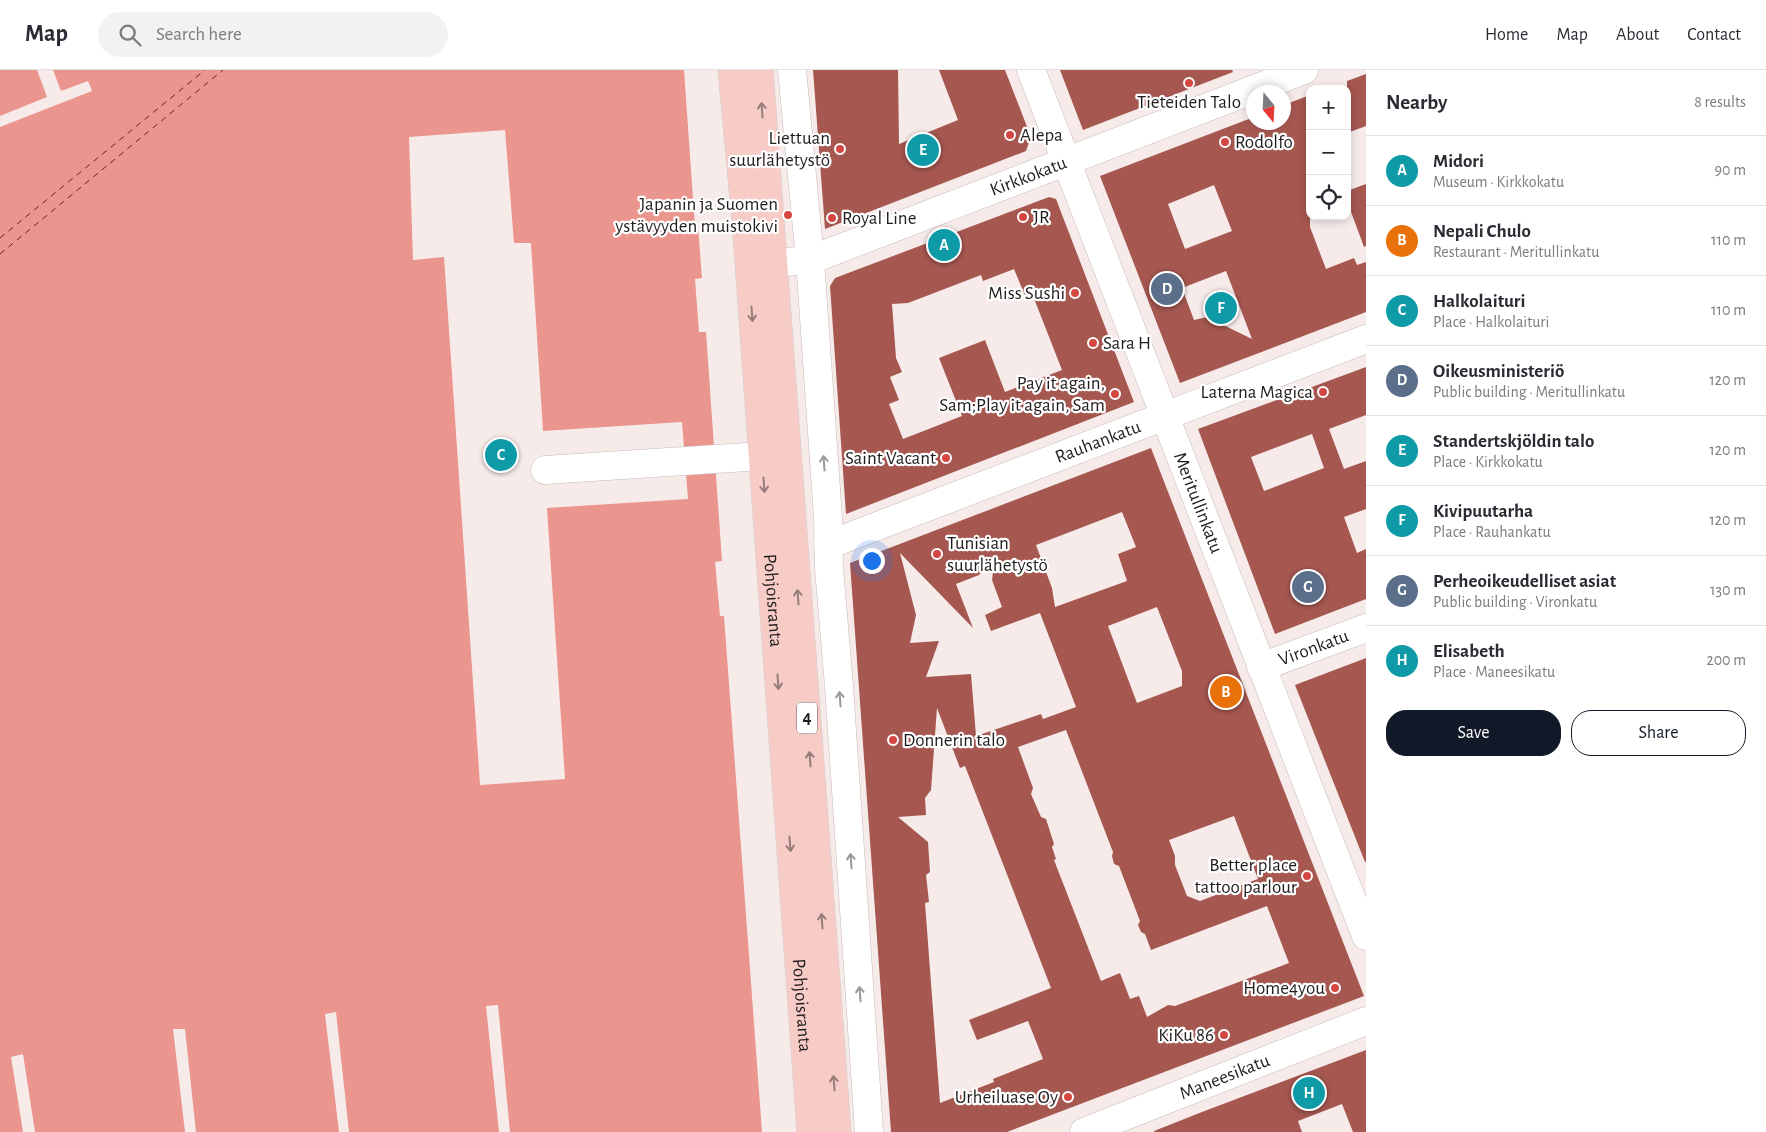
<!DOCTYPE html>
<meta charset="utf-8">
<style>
body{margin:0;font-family:"Alegreya Sans",sans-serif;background:#f2f2f3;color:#2b2b33}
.controls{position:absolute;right:15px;top:15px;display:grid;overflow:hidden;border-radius:10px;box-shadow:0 2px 8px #0003}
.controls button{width:45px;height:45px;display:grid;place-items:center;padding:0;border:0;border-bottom:1px solid #e1e1e2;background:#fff;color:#2b2b33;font:25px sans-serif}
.compass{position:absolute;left:1246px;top:15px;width:45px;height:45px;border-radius:50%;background:#fff;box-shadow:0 2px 8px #0003;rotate:162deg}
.you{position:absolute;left:871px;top:490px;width:18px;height:18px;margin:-12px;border:4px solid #fff;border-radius:50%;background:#1a73e8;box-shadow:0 0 0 8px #1a73e833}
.badge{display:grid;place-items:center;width:32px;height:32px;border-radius:50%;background:#111827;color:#fff;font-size:16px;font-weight:700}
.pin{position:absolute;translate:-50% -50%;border:2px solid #fff;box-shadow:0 1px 5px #0006}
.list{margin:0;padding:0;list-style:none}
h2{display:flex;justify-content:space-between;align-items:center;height:65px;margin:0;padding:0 20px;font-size:21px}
h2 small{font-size:16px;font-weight:400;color:#7c7c81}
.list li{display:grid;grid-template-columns:32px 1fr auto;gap:15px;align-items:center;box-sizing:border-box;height:70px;padding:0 20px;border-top:1px solid #e1e1e2}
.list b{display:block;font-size:19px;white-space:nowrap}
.list p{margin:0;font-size:16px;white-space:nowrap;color:#7c7c81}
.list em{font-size:16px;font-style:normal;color:#7c7c81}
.actions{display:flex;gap:10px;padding:15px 20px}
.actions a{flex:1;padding:11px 0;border:1px solid #111827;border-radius:20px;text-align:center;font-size:18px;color:#111827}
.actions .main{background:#111827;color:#fff}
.icon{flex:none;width:28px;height:28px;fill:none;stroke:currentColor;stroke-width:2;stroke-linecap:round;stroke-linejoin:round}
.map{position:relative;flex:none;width:1366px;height:1062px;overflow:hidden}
header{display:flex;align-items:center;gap:30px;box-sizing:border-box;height:70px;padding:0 25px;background:#fff;border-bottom:1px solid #e1e1e2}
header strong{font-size:24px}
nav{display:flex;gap:28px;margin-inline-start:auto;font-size:18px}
.search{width:350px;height:45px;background:#f2f2f3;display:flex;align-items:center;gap:12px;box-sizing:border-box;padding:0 18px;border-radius:28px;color:#7c7c81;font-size:19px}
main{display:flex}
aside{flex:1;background:#fff}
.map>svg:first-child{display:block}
.water{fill:#ea958d}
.pier{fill:#f7ebea}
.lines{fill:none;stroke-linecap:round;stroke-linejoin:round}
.ferry{stroke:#7c191a;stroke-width:1;stroke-dasharray:6 5;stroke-linecap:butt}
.building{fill:#a55750;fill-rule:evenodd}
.street-casing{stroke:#c6bbb9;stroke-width:29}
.primary-casing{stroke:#cecdcd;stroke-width:29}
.street{stroke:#fff;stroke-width:28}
.primary{stroke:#f7ccc7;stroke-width:28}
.oneway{stroke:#977d7a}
.oneway2{stroke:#9c9999}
.poi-dot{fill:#d64742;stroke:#fff;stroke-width:2}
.labels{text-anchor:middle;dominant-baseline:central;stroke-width:4.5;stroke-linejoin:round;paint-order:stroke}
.shield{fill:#fff;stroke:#646161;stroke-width:1}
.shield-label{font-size:18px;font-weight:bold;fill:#221d1d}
.poi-label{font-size:19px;fill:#221d1d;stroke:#fff;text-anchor:end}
.street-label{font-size:19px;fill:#221d1d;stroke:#fff}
</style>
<header>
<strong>Map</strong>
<div class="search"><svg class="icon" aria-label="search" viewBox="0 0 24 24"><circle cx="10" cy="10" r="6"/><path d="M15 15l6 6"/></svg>Search here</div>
<nav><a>Home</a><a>Map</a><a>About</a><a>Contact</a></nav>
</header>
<main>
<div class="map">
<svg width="1366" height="1062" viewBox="0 0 1366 1062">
<rect width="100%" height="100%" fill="#f7ebea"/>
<polygon class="water" points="0,0 684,0 695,157 698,157 702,208 695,209 699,262 706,262 722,491 715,492 720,546 724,546 762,1062 0,1062"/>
<g class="pier">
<polygon points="37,0 53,0 61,21 88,11 92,21 0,57 0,46 47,27"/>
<polygon points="505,60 514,173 531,173 543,361 682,352 688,429 547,438 565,709 480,715 444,187 413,190 409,67"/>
<polygon points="497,935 498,935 510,1062 499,1062 486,936"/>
<polygon points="336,942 349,1062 339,1062 325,944"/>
<polygon points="173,959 185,959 196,1062 185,1062"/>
<polygon points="23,984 35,1062 23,1062 11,987"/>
</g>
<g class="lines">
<g class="ferry">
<polyline points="0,168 205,0"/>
<polyline points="0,184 223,0"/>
</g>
</g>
<g class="building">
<polygon points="813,0 898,0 899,74 958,50 939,0 1005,0 1031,67 1026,81 825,159"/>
<polygon points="1060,0 1232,0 1233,2 1083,60"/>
<polygon points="1366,4 1366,56 1347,63 1347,11"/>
<path d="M 1310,25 L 1310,157 L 1326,199 L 1354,188 L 1357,195 L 1366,192 L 1366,242 L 1180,313 L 1100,106 L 1254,47 L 1254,52 L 1284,52 L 1284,35 ZM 1214,115 L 1232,161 L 1185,179 L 1168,134 ZM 1226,201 L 1252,269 L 1207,247 L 1194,250 L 1182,218 Z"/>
<polygon points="1366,114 1366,176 1364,177 1347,131 1347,121"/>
<path d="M 1049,127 L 1056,129 L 1134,332 L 846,444 L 830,216 L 835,208 ZM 1014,199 L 1026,228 L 1033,226 L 1062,300 L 1005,322 L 985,270 L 939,288 L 962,346 L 903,369 L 889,334 L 899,330 L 890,307 L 902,302 L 896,288 L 892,234 L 908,233 L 981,205 L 983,211 Z"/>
<path d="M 1366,297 L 1366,345 L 1329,359 L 1344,399 L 1366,391 L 1366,439 L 1344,447 L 1357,483 L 1366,479 L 1366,529 L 1275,564 L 1198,359 ZM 1312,364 L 1324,398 L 1264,421 L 1251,387 Z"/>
<path d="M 1151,378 L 1364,926 L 1007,1062 L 891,1062 L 850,493 ZM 1122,442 L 1136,477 L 1118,484 L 1127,511 L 1055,537 L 1052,518 L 1036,475 ZM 900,483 L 973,558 L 956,514 L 979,505 L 995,486 L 992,510 L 1002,537 L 985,545 L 991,561 L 1040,543 L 1076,637 L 1043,649 L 1041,644 L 976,666 L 971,604 L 926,607 L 939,571 L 910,573 L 916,545 ZM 1157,537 L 1182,601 L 1182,616 L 1137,633 L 1108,556 ZM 937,638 L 960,698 L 965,696 L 1051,918 L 969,950 L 977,970 L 1028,951 L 1043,989 L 993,1009 L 994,1012 L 940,1033 L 925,833 L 929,832 L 926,805 L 930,802 L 928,772 L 898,747 L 926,745 L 925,728 L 931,720 ZM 1066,660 L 1113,782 L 1112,786 L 1114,794 L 1119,796 L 1140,851 L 1138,855 L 1141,862 L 1145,864 L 1151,880 L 1267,836 L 1289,893 L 1175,936 L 1168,935 L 1147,947 L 1139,926 L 1130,929 L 1120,903 L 1101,911 L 1054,790 L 1056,789 L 1052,777 L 1054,774 L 1046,749 L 1041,747 L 1031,724 L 1033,718 L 1018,677 ZM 1234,746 L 1258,809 L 1200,831 L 1187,826 L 1175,795 L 1175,786 L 1169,770 Z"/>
<polygon points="1366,588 1366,792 1365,792 1295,615"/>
<polygon points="1366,980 1366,1062 1353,1062 1342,1034 1298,1051 1302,1062 1154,1062 1154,1061 1202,1042"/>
</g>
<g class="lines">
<g class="street-casing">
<g id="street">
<polyline points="792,0 810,190 828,448 829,498 839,616 869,1062"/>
<path id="s1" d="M 1031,0 L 1366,866"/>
<path id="s2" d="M 750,195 L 810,190 L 1304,0"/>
<polyline points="545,400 762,386"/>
<path id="s3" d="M 828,475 L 1366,269"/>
<path id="s4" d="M 1261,597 L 1366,558"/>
<path id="s5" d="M 1084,1062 L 1366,951"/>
</g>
</g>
<g class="primary-casing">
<g id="primary">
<path id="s6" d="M 732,0 L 746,150 L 811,1062"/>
<polyline points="759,0 837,1062"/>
</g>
</g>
<use href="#street" class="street"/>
<use href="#primary" class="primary"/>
</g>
<defs><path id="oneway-shaft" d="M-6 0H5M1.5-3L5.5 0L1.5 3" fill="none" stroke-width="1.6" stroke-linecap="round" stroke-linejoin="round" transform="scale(1.25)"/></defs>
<g class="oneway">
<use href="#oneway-shaft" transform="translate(762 40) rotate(-94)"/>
<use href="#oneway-shaft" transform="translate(752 244) rotate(86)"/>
<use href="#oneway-shaft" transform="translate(764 415) rotate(86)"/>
<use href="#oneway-shaft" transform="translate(798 527) rotate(-94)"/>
<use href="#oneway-shaft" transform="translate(778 612) rotate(86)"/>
<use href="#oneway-shaft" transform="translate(810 689) rotate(-94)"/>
<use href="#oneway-shaft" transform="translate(790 774) rotate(86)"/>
<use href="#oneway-shaft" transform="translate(822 851) rotate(-94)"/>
<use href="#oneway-shaft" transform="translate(834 1013) rotate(-94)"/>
</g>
<g class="oneway2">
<use href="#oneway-shaft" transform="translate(824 393) rotate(-94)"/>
<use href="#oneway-shaft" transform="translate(840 629) rotate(-94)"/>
<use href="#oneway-shaft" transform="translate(851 791) rotate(-94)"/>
<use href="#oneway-shaft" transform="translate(860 924) rotate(-94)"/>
</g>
<g class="poi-dot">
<circle cx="1189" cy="13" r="5"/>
<circle cx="1010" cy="65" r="5"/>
<circle cx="1225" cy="72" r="5"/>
<circle cx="840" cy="79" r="5"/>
<circle cx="788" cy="145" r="5"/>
<circle cx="1023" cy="147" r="5"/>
<circle cx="832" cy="148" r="5"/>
<circle cx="1075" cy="223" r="5"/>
<circle cx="1093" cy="273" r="5"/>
<circle cx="1323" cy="322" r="5"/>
<circle cx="1115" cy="324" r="5"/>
<circle cx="946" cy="388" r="5"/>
<circle cx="937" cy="484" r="5"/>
<circle cx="893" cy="670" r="5"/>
<circle cx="1307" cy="806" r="5"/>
<circle cx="1335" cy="918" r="5"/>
<circle cx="1224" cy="965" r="5"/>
<circle cx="1068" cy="1027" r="5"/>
</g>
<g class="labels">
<rect class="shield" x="797" y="632.5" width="20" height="31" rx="4"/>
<g class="shield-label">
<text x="807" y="648">4</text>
</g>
<g class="poi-label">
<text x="1189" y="32" text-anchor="middle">Tieteiden Talo</text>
<text x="1020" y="65" text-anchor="start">Alepa</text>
<text x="830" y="68">Liettuan<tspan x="830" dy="22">suurlähetystö</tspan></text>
<text x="1235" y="72" text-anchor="start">Rodolfo</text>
<text x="778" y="134">Japanin ja Suomen<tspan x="778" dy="22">ystävyyden muistokivi</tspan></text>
<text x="1033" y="147" text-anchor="start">JR</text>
<text x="842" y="148" text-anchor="start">Royal Line</text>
<text x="1065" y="223">Miss Sushi</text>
<text x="1103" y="273" text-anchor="start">Sara H</text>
<text x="1105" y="313">Pay it again,<tspan x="1105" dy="22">Sam;Play it again, Sam</tspan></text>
<text x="1313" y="322">Laterna Magica</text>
<text x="936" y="388">Saint Vacant</text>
<text x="947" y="473" text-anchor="start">Tunisian<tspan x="947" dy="22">suurlähetystö</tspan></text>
<text x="903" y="670" text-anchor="start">Donnerin talo</text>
<text x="1297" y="795">Better place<tspan x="1297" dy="22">tattoo parlour</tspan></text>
<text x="1325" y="918">Home4you</text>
<text x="1214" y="965">KiKu 86</text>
<text x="1058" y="1027">Urheiluase Oy</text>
</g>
<g class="street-label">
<text stroke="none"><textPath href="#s2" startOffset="294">Kirkkokatu</textPath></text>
<text stroke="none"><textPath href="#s3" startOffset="289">Rauhankatu</textPath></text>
<text stroke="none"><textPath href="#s1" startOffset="464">Meritullinkatu</textPath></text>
<text stroke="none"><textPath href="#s6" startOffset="532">Pohjoisranta</textPath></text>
<text stroke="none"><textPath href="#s4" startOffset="56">Vironkatu</textPath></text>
<text stroke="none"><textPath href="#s6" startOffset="938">Pohjoisranta</textPath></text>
<text stroke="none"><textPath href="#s5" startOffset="151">Maneesikatu</textPath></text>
</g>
</g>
</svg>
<div class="controls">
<button>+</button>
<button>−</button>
<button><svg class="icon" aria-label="locate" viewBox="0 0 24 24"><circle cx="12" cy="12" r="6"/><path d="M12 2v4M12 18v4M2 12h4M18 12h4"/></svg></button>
</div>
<svg class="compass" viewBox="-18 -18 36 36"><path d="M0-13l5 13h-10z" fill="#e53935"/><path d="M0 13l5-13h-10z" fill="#7c7c81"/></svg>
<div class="you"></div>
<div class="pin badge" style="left:944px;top:175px;background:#0f9aa8">A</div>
<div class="pin badge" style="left:1226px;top:622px;background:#e8710a">B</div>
<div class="pin badge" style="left:501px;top:385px;background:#0f9aa8">C</div>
<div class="pin badge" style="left:1167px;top:219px;background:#5c6f8a">D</div>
<div class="pin badge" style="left:923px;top:80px;background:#0f9aa8">E</div>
<div class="pin badge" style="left:1221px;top:238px;background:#0f9aa8">F</div>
<div class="pin badge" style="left:1308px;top:517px;background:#5c6f8a">G</div>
<div class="pin badge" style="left:1309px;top:1023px;background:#0f9aa8">H</div>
</div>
<aside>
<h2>Nearby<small>8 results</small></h2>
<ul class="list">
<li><span class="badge" style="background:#0f9aa8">A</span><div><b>Midori</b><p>Museum · Kirkkokatu</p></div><em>90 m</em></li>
<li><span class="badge" style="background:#e8710a">B</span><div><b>Nepali Chulo</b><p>Restaurant · Meritullinkatu</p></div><em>110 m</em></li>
<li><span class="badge" style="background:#0f9aa8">C</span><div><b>Halkolaituri</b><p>Place · Halkolaituri</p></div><em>110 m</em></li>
<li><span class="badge" style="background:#5c6f8a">D</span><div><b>Oikeusministeriö</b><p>Public building · Meritullinkatu</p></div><em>120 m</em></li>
<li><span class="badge" style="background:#0f9aa8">E</span><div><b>Standertskjöldin talo</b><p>Place · Kirkkokatu</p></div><em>120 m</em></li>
<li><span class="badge" style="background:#0f9aa8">F</span><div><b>Kivipuutarha</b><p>Place · Rauhankatu</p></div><em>120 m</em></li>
<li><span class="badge" style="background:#5c6f8a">G</span><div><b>Perheoikeudelliset asiat</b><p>Public building · Vironkatu</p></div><em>130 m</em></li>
<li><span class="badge" style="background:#0f9aa8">H</span><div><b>Elisabeth</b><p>Place · Maneesikatu</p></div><em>200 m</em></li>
</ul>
<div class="actions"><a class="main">Save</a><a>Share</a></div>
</aside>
</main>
